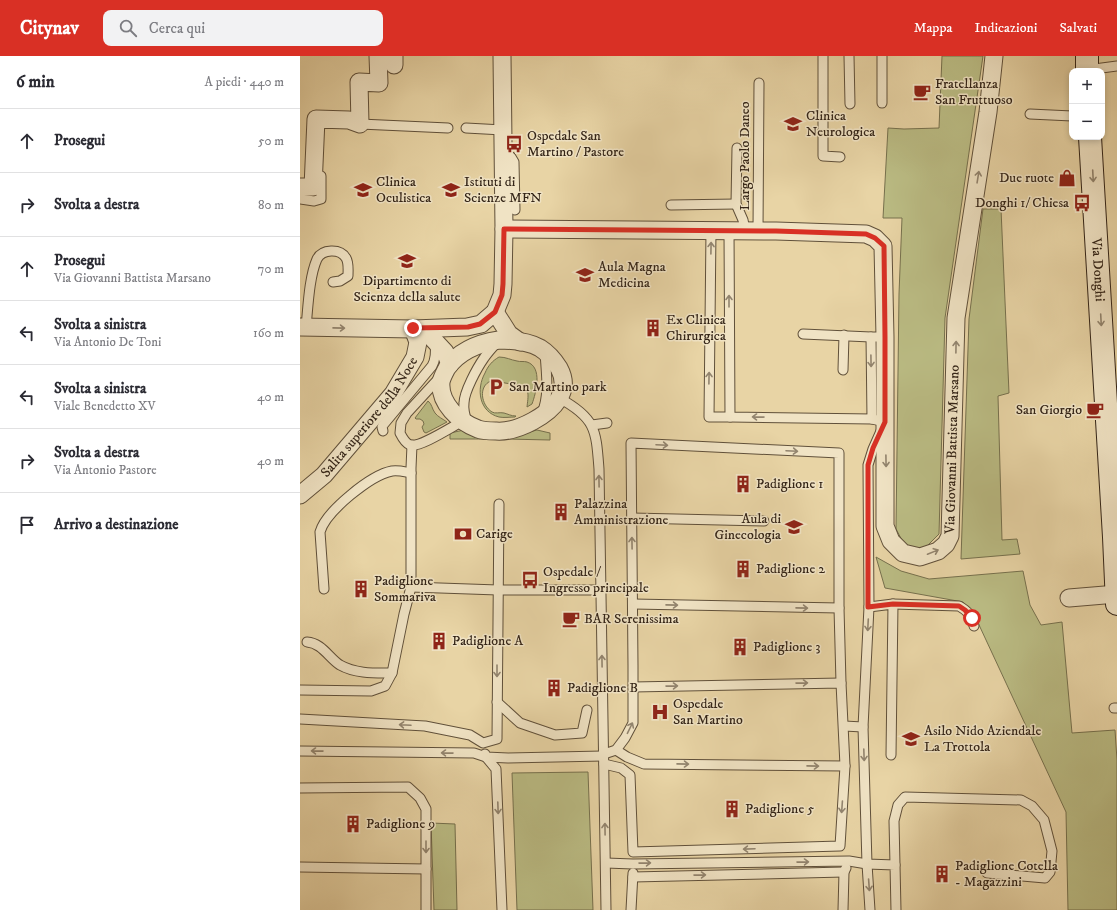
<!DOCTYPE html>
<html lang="it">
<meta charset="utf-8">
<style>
body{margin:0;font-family:"IM FELL DW Pica",serif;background:#f2f2f3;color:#2b2b33}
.controls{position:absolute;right:12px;top:12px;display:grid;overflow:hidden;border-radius:8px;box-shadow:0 2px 6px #0003}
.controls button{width:36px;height:36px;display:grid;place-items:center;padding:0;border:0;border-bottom:1px solid #e1e1e2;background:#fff;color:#2b2b33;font:20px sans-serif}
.stop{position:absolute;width:12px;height:12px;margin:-9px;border:3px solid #d93025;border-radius:50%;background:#fff}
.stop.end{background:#d93025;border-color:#fff;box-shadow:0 1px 4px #0008}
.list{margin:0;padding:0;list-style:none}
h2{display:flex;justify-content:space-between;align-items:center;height:52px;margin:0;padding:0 16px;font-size:17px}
h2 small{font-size:13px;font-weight:400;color:#7c7c81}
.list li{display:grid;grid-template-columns:26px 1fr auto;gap:12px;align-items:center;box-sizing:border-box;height:64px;padding:0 16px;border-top:1px solid #e1e1e2}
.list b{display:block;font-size:15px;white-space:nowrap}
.list p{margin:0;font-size:13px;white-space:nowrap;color:#7c7c81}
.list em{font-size:13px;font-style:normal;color:#7c7c81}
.icon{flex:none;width:22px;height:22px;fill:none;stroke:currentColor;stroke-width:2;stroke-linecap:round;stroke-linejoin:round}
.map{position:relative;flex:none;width:817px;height:854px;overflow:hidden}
header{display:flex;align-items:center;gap:24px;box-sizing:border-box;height:56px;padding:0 20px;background:#d93025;color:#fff}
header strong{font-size:19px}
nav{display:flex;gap:22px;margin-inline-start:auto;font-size:14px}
.search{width:280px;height:36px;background:#f2f2f3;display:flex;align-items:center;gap:10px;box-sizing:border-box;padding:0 14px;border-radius:8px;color:#7c7c81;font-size:15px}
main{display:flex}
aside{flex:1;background:#fff}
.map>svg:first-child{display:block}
.green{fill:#babb83;stroke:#76704d}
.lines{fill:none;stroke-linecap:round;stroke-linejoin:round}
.lane-casing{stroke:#60503a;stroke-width:11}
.street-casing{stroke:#60503a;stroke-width:19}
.secondary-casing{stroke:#332417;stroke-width:24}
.lane{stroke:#f0e3c4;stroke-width:9}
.street{stroke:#f0e3c4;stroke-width:17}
.secondary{stroke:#f0e3c4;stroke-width:22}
.oneway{stroke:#92846e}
.route{stroke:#d93025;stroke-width:5}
.labels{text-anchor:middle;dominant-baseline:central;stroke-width:3;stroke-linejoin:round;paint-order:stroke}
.poi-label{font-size:14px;fill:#332417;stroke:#f0e3c4;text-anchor:start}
.street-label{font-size:14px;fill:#332417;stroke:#f0e3c4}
</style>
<header>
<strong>Citynav</strong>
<div class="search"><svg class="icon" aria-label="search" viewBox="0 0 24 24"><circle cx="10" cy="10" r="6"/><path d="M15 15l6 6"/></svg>Cerca qui</div>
<nav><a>Mappa</a><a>Indicazioni</a><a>Salvati</a></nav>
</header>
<main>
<aside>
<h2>6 min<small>A piedi · 440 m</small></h2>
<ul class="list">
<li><svg class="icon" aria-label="ahead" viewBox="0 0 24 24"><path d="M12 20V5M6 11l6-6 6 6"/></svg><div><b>Prosegui</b></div><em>50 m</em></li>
<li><svg class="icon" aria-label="right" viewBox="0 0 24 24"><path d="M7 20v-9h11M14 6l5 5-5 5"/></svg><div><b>Svolta a destra</b></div><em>80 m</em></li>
<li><svg class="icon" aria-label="ahead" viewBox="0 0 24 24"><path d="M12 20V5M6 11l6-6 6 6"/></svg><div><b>Prosegui</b><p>Via Giovanni Battista Marsano</p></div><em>70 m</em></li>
<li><svg class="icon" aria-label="left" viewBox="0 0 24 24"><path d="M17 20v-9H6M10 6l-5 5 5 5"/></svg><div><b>Svolta a sinistra</b><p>Via Antonio De Toni</p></div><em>160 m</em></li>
<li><svg class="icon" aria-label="left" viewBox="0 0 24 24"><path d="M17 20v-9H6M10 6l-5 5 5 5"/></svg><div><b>Svolta a sinistra</b><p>Viale Benedetto XV</p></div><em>40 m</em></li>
<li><svg class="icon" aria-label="right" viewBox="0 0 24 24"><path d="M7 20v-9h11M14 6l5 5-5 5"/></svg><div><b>Svolta a destra</b><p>Via Antonio Pastore</p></div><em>40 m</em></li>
<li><svg class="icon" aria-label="arrive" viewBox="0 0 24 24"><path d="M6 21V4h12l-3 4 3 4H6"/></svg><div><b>Arrivo a destinazione</b></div></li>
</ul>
</aside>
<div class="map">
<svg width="817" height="854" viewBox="0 0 817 854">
<rect width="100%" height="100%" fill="#e8d4a5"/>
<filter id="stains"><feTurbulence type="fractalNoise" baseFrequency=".005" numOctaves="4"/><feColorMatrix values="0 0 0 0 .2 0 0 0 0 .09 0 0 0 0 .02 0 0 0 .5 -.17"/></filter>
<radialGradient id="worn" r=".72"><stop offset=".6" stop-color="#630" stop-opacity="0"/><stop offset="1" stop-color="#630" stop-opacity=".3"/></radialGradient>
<g class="green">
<polygon points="642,0 683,0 645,262 639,478 627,490 617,493 604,488 596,473 599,238 602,162 583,162 588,72 604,73 639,72"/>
<polygon points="683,153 701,153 709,337 698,340 702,484 717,483 720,498 661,503 669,263"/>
<path d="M 199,301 C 206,301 211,304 217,305 C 220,306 224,305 227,306 C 243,311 236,337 232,348 L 227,351 C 228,341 231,330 218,329 C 214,328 210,328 205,327 C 200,326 196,322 191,325 C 178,330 181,349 192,356 C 195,358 200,356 204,357 C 208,358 211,360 216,360 L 215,361 C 210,361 204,362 199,361 C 179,356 176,333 185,317 C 188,310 192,305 199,301 Z"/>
<path d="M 128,345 C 132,348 132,353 135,357 C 138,361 143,363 147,366 L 126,377 L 124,376 L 122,371 L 124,368 L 123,365 L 120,363 L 116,363 L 115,362 Z"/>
<polygon points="164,374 196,383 150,383 150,377"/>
<polygon points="237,374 250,377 250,384 205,383"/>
<polygon points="576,501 601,515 629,523 723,515 730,549 741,569 762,566 772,677 815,674 817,704 817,854 768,854 766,756 673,556 663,546 585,532"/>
<polygon points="288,716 293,854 217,854 212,717"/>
<polygon points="131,767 155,768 157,854 134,854"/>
</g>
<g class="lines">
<g class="lane-casing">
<g id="lane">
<polyline points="523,0 523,100 540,101"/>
<polyline points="549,0 550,48"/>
<polyline points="787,14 817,10"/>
<polyline points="582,47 582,0"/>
<polyline points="730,58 772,60"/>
<polyline points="60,68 148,72"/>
<polyline points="166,72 203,74"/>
<polyline points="437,92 436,148 443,164 445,174"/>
<polyline points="203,96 211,101 214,106 215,154"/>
<polyline points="0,143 14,145 21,143 21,120"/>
<polyline points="371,149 436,148"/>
<polyline points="411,174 409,361 430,361"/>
<polyline points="429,174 430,361 572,363 571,281 585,281"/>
<polyline points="458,174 459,27"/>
<path d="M 6,271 C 8,252 9,221 17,203 C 22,193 40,192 46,202 C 49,207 48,214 48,220 L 40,225 L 33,226"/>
<polyline points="503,278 571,281"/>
<polyline points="543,314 544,279"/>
<path d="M 141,320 L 107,357 L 101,367 L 100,377 C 102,381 105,387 110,389 C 120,392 153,370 163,365"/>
<path d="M 259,342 C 296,362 296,374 299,413 L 306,854"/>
<path d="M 242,357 C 250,338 246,316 245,296"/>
<path d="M 167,366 C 165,360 163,354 164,347 C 164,336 177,312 184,302 C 188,296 193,291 198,285"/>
<polyline points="292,369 307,367"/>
<path d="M 83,375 L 82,371 L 83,369 L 132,310 C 136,303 136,296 135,288"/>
<polyline points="112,389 111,412 111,531 198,534 301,534"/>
<polyline points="332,462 464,465"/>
<path d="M 24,533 L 20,476 C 26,455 71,419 92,415 C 99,414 105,416 111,417"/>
<polyline points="333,548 539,552"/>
<path d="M 593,548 L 659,550 C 668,555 672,560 674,570"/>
<polyline points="569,551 593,548 591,699"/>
<path d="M 7,586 C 22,587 29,602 40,609 C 56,618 75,617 92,617"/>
<polyline points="0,634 71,635 85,630 92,617 104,558 111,531"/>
<polyline points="197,646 220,667 255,679 282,677 287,654"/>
<polyline points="814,652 817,652"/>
<polyline points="0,663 125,670 170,679 183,687 197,683 199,448"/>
<polyline points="544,670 563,671"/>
<polyline points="316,694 327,701 344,708 545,710"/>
<polyline points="0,695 174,697 186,701 208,702 303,700"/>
<polyline points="185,698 186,701 196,713 202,854"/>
<polyline points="304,698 316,694 325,682 333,667 333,609 331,387 539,397 539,552 541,627"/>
<polyline points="304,708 321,712 330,719 333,796 540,790 545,710 541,627 333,631"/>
<polyline points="0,732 108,731 120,742 126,753 126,854"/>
<polyline points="306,807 333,808 549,805 567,808 595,809 596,854"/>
<polyline points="595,809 594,765 598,749 605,741 721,744 732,750 744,764 752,795 750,816 745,822 687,817"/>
<polyline points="0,811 126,813"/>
<polyline points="333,821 544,816"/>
<polyline points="331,854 333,817"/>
<polyline points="543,854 544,816 546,812"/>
<polyline points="570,854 567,808 563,671 569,551 568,409 573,393 585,366 572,363"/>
</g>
</g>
<g class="street-casing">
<g id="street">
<polyline points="94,9 94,0"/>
<polyline points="0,131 13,131 16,63 49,64 60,68 59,26 79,27 78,0"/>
<path id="s1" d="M 204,173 L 476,175 L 566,178 L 575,182 L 583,190 L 585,281 L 585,470 L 591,485 L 603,497 L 620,501 L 638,495 L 646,488 L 650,480 L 656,262 L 688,56 L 694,0"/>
<polyline points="195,256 209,278 220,286"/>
<polyline points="0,271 113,273 167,271 181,268 195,256 202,239 203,228 204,173 202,0"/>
<polyline points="132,282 145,296 150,308"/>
<path d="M 199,284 C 213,284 228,285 240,292 C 248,297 254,304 259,312 C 272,336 253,354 233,365 C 222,371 209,376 196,375 C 190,375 183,375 178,373 C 159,366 139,347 141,326 C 142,321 145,316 147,312 C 159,295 179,287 199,284 Z"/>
<path id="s2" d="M 0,439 L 24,419 L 93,338 L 115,301 L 118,286 L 113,273"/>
<polyline points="769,542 817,538"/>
</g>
</g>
<g class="secondary-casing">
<g id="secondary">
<polyline points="787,0 787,15"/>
<path id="s3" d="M 790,81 L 814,481 L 817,548"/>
</g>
</g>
<use href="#lane" class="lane"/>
<use href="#street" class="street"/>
<use href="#secondary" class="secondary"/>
</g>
<defs><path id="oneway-shaft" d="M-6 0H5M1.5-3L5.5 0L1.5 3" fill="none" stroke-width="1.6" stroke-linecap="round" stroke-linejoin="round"/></defs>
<g class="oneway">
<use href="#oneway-shaft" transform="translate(793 120) rotate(87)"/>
<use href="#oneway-shaft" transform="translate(678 121) rotate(-81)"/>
<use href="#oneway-shaft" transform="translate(411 192) rotate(-89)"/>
<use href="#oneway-shaft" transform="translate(429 245) rotate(-90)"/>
<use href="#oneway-shaft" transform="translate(801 264) rotate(87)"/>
<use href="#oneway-shaft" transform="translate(39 272) rotate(1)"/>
<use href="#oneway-shaft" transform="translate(656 291) rotate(-89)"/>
<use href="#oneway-shaft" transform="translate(571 305) rotate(89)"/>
<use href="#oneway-shaft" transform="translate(409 322) rotate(-89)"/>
<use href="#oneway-shaft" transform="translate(458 361) rotate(-179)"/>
<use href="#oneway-shaft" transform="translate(362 389) rotate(3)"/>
<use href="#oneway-shaft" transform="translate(492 395) rotate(3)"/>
<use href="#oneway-shaft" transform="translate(586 405) rotate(89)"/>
<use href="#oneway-shaft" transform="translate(299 425) rotate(-91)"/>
<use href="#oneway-shaft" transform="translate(332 487) rotate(-91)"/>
<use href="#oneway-shaft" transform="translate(633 496) rotate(-22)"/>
<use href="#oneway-shaft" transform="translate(372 549) rotate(1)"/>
<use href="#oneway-shaft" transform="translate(502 552) rotate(1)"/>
<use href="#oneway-shaft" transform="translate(568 569) rotate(93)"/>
<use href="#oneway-shaft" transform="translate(302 605) rotate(-91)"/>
<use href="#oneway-shaft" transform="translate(197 615) rotate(90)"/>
<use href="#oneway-shaft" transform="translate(502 627) rotate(-1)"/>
<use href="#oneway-shaft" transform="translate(372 630) rotate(-1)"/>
<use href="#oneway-shaft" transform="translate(105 669) rotate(-177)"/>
<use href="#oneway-shaft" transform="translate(330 672) rotate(-64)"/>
<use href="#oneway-shaft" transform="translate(17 695) rotate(-179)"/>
<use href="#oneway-shaft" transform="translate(147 697) rotate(-179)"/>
<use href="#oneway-shaft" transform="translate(564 699) rotate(88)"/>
<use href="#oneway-shaft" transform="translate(383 708) rotate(1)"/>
<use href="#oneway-shaft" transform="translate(513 710) rotate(1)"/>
<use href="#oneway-shaft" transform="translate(542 751) rotate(94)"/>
<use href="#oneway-shaft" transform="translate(198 752) rotate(88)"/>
<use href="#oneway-shaft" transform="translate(305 773) rotate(-91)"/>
<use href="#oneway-shaft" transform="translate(126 791) rotate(90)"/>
<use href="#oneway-shaft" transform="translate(449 793) rotate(178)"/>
<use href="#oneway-shaft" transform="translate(503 806) rotate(-1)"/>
<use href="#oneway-shaft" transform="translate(345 807) rotate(-1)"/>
<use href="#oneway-shaft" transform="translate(400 819) rotate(-1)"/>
<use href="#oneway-shaft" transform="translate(569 829) rotate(86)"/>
</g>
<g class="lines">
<polyline class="route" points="113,272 168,271 180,268 195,256 202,239 203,228 204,173 476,175 566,178 575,182 584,190 585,281 585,366 573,392 568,409 568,551 593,548 659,550 665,554 672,562"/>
</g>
<defs>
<g id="cafe-bare" transform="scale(1.38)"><path d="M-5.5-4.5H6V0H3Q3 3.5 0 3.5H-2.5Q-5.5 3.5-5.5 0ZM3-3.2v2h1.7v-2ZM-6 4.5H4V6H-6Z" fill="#8f2418" stroke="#f0e3c4" stroke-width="2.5" paint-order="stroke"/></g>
<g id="university-bare" transform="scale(1.38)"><path d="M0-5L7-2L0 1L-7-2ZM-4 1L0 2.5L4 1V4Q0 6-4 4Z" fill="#8f2418" stroke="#f0e3c4" stroke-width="2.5" paint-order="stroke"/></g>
<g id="bus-bare" transform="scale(1.38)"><path d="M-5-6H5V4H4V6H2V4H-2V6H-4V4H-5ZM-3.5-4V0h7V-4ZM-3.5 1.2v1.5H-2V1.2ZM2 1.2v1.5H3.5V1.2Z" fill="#8f2418" stroke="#f0e3c4" stroke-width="2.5" paint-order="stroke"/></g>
<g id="shop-bare" transform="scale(1.38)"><path d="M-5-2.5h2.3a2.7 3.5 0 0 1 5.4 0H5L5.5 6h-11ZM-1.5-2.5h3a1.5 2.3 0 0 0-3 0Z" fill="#8f2418" stroke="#f0e3c4" stroke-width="2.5" paint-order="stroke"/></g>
<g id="building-bare" transform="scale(1.38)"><path d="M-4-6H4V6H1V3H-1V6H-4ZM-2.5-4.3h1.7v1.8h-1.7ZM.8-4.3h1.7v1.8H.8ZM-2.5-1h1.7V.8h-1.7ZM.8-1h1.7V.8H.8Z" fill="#8f2418" stroke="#f0e3c4" stroke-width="2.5" paint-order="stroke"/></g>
<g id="parking-bare" transform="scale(1.38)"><path d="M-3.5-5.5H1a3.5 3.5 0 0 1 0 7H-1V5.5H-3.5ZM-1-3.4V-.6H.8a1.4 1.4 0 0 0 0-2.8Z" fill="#8f2418" stroke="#f0e3c4" stroke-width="2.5" paint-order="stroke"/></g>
<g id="bank-bare" transform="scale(1.38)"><path d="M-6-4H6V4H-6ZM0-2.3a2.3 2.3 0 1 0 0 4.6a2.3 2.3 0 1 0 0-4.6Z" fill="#8f2418" stroke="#f0e3c4" stroke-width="2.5" paint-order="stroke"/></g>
<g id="hospital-bare" transform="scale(1.38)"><path d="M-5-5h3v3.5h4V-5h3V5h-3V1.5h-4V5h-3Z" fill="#8f2418" stroke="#f0e3c4" stroke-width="2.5" paint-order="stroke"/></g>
<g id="school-bare" transform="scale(1.38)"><path d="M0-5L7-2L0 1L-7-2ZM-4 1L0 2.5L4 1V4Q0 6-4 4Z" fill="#8f2418" stroke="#f0e3c4" stroke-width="2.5" paint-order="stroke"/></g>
</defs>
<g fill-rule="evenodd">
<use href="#cafe-bare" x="622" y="36"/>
<use href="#university-bare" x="493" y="68"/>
<use href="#bus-bare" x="214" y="88"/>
<use href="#shop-bare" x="767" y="122"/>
<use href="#university-bare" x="63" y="134"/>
<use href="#university-bare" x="151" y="134"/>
<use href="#bus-bare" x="782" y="147"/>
<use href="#university-bare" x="107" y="205"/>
<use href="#university-bare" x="285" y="219"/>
<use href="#building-bare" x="353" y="272"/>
<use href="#parking-bare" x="196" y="331"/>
<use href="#cafe-bare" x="795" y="354"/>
<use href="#building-bare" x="443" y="428"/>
<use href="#building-bare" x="261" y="456"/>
<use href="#university-bare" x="494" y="471"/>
<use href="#bank-bare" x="163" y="478"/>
<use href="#building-bare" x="443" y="513"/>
<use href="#bus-bare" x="230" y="524"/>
<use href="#building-bare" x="61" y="533"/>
<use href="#cafe-bare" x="271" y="563"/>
<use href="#building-bare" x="139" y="585"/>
<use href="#building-bare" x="440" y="591"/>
<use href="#building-bare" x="254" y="632"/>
<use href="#hospital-bare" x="360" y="656"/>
<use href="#school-bare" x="611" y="683"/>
<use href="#building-bare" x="432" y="753"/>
<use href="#building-bare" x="53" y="768"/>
<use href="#building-bare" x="642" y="818"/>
</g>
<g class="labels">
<g class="poi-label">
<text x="635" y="28">Fratellanza<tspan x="635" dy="16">San Fruttuoso</tspan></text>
<text x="506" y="60">Clinica<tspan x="506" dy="16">Neurologica</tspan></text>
<text x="227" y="80">Ospedale San<tspan x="227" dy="16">Martino / Pastore</tspan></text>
<text x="754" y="122" text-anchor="end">Due ruote</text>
<text x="76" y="126">Clinica<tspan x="76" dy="16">Oculistica</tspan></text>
<text x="164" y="126">Istituti di<tspan x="164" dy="16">Scienze MFN</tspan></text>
<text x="769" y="147" text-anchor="end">Donghi 1/ Chiesa</text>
<text x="298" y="211">Aula Magna<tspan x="298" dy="16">Medicina</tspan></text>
<text x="107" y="225" text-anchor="middle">Dipartimento di<tspan x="107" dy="16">Scienza della salute</tspan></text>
<text x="366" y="264">Ex Clinica<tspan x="366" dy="16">Chirurgica</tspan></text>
<text x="209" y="331">San Martino park</text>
<text x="782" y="354" text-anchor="end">San Giorgio</text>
<text x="456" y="428">Padiglione 1</text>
<text x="274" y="448">Palazzina<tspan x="274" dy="16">Amministrazione</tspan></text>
<text x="481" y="463" text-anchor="end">Aula di<tspan x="481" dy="16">Ginecologia</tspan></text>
<text x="176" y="478">Carige</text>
<text x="456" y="513">Padiglione 2</text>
<text x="243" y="516">Ospedale /<tspan x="243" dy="16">Ingresso principale</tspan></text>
<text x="74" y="525">Padiglione<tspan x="74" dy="16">Sommariva</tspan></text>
<text x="284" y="563">BAR Serenissima</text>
<text x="152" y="585">Padiglione A</text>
<text x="453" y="591">Padiglione 3</text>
<text x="267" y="632">Padiglione B</text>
<text x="373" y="648">Ospedale<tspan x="373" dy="16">San Martino</tspan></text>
<text x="624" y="675">Asilo Nido Aziendale<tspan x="624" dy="16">La Trottola</tspan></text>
<text x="445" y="753">Padiglione 5</text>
<text x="66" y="768">Padiglione 9</text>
<text x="655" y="810">Padiglione Cotella<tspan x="655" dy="16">- Magazzini</tspan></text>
</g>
<g class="street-label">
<text transform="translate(445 100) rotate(-90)">Largo Paolo Daneo</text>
<text stroke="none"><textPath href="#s3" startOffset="133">Via Donghi</textPath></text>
<text stroke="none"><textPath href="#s2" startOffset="105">Salita superiore della Noce</textPath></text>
<text stroke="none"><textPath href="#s1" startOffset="839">Via Giovanni Battista Marsano</textPath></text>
</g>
</g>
<rect width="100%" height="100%" filter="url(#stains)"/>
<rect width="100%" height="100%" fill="url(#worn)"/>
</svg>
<div class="controls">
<button>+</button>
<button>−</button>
</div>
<div class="stop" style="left:672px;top:562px"></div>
<div class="stop end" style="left:113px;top:272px"></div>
</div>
</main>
